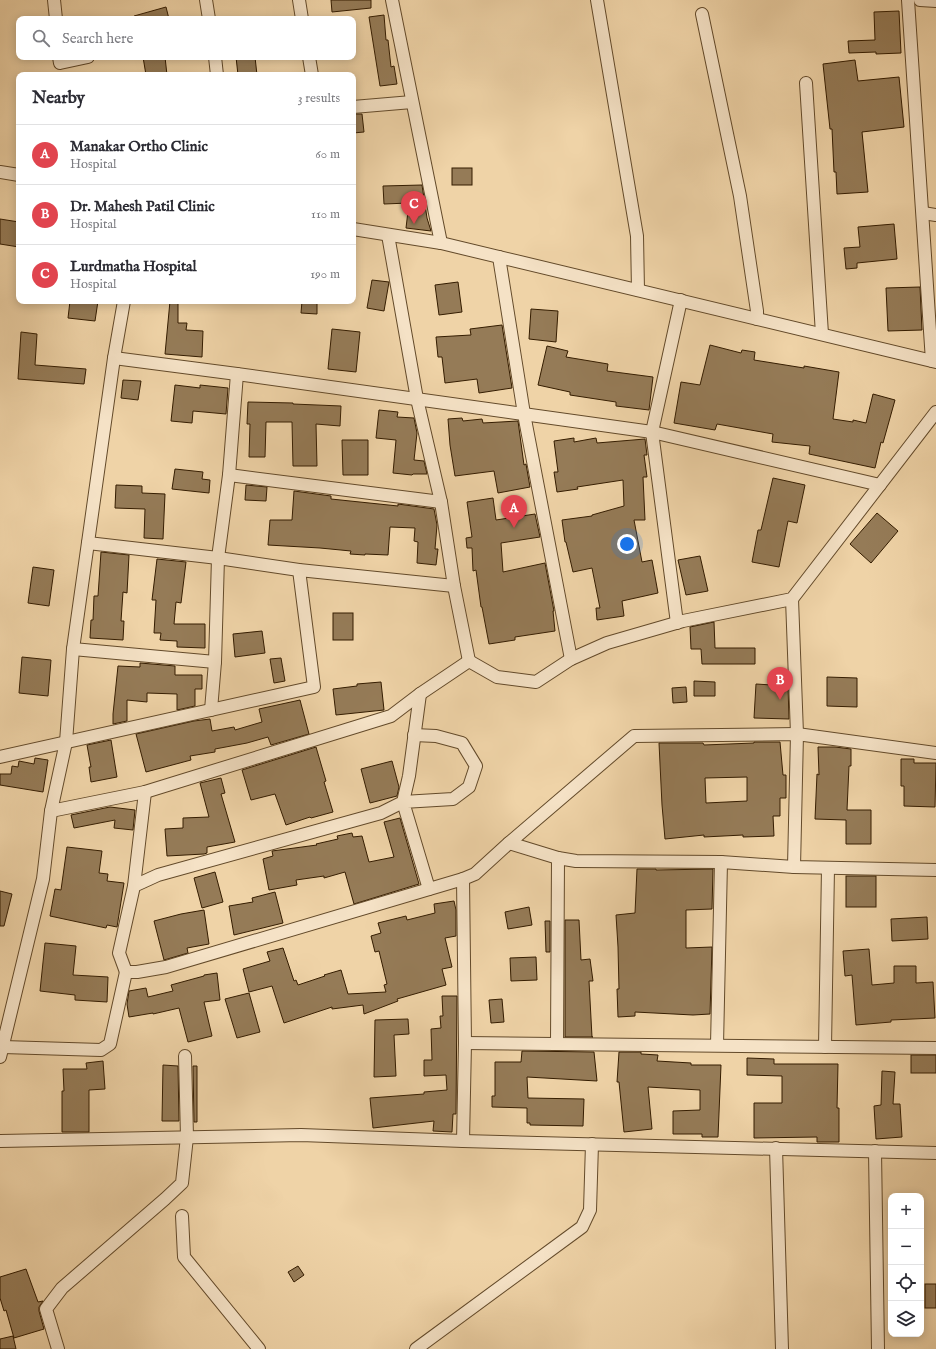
<!DOCTYPE html>
<meta charset="utf-8">
<style>
body{margin:0;font-family:"IM FELL English",serif;background:#f7f7f7;color:#2b2b33}
.controls{position:absolute;right:12px;bottom:12px;display:grid;overflow:hidden;border-radius:8px;box-shadow:0 2px 10px #0003}
.controls button{width:36px;height:36px;display:grid;place-items:center;padding:0;border:0;border-bottom:1px solid #e1e1e2;background:#fff;color:#2b2b33;font:20px sans-serif}
.you{position:absolute;left:627px;top:544px;width:14px;height:14px;margin:-10px;border:3px solid #fff;border-radius:50%;background:#1a73e8;box-shadow:0 0 0 6px #1a73e833}
.badge{display:grid;place-items:center;width:26px;height:26px;border-radius:50%;background:#db2777;color:#fff;font-size:13px;font-weight:700}
.pin{position:absolute;translate:-50% -33px;filter:drop-shadow(0 1px 2px #0008)}
.pin::after{content:'';position:absolute;top:21px;width:14px;height:12px;background:inherit;clip-path:polygon(0 0,100% 0,50% 100%)}
.list{margin:0;padding:0;list-style:none}
h2{display:flex;justify-content:space-between;align-items:center;height:52px;margin:0;padding:0 16px;font-size:17px}
h2 small{font-size:13px;font-weight:400;color:#7c7c81}
.list li{display:grid;grid-template-columns:26px 1fr auto;gap:12px;align-items:center;box-sizing:border-box;height:60px;padding:0 16px;border-top:1px solid #e1e1e2}
.list b{display:block;font-size:15px;white-space:nowrap}
.list p{margin:0;font-size:13px;white-space:nowrap;color:#7c7c81}
.list em{font-size:13px;font-style:normal;color:#7c7c81}
.icon{flex:none;width:22px;height:22px;fill:none;stroke:currentColor;stroke-width:2;stroke-linecap:round;stroke-linejoin:round}
.map{position:relative;flex:none;width:936px;height:1349px;overflow:hidden}
.search{position:absolute;background:#fff;box-shadow:0 2px 10px #0003;left:16px;top:16px;width:340px;height:44px;display:flex;align-items:center;gap:10px;box-sizing:border-box;padding:0 14px;border-radius:8px;color:#7c7c81;font-size:15px}
.panel{position:absolute;background:#fff;box-shadow:0 2px 10px #0003;left:16px;top:72px;width:340px;height:232px;border-radius:8px}
.map>svg:first-child{display:block}
.building{fill:#957b57;stroke:#341c00;fill-rule:evenodd}
.lines{fill:none;stroke-linecap:round;stroke-linejoin:round}
.minor-casing{stroke:#634a2a;stroke-width:14}
.minor{stroke:#f5e2c6;stroke-width:12}
</style>
<div class="map">
<svg width="936" height="1349" viewBox="0 0 936 1349">
<rect width="100%" height="100%" fill="#efd3a7"/>
<filter id="stains"><feTurbulence type="fractalNoise" baseFrequency=".005" numOctaves="4"/><feColorMatrix values="0 0 0 0 .2 0 0 0 0 .09 0 0 0 0 .02 0 0 0 .5 -.17"/></filter>
<radialGradient id="worn" r=".72"><stop offset=".6" stop-color="#630" stop-opacity="0"/><stop offset="1" stop-color="#630" stop-opacity=".3"/></radialGradient>
<g class="building">
<polygon points="331,0 371,0 371,8 332,12"/>
<polygon points="166,7 169,19 135,19 134,16"/>
<polygon points="899,11 901,53 876,54 876,52 849,53 848,41 875,40 874,12"/>
<polygon points="384,15 386,40 388,40 391,67 394,66 397,84 380,86 369,17"/>
<polygon points="143,57 165,57 167,75 146,75"/>
<polygon points="236,57 255,57 257,75 238,75"/>
<polygon points="855,60 858,81 899,77 904,127 862,132 868,192 837,194 836,172 834,172 832,129 830,129 823,64"/>
<polygon points="353,114 362,114 364,132 353,133"/>
<rect x="452" y="168" width="20" height="17"/>
<polygon points="422,185 427,218 431,231 406,228 409,203 384,204 383,186"/>
<polygon points="0,219 19,222 19,247 0,244"/>
<polygon points="894,224 897,259 857,263 857,268 846,269 844,248 860,247 858,227"/>
<polygon points="372,280 389,282 384,311 367,308"/>
<polygon points="458,282 462,312 439,315 435,285"/>
<polygon points="920,287 922,330 888,331 886,288"/>
<polygon points="70,301 98,301 95,321 68,318"/>
<polygon points="170,301 178,301 178,323 187,323 186,330 203,331 202,357 165,354"/>
<polygon points="302,301 317,301 317,314 301,313"/>
<polygon points="531,309 558,311 556,342 529,339"/>
<polygon points="502,325 512,388 479,393 477,379 445,383 442,357 438,357 436,337 471,335 470,329"/>
<polygon points="332,329 360,332 356,372 328,369"/>
<polygon points="21,332 37,334 35,365 86,369 84,384 18,379"/>
<polygon points="710,345 741,353 742,350 755,352 754,360 804,368 804,366 839,372 833,419 853,422 853,420 866,423 873,394 895,400 883,443 881,442 875,468 809,454 810,446 772,442 773,434 717,424 715,430 674,423 681,382 700,385"/>
<polygon points="547,346 568,351 566,357 608,364 607,371 653,377 649,410 616,406 616,402 570,395 570,392 538,385"/>
<polygon points="123,380 141,381 138,400 121,398"/>
<polygon points="175,385 200,388 200,385 228,388 226,414 193,411 192,423 171,421"/>
<polygon points="248,402 293,403 293,404 341,406 340,426 316,424 317,466 293,466 292,422 266,422 265,457 249,457 250,424 247,424"/>
<polygon points="379,410 398,412 397,417 414,418 417,433 414,460 424,461 427,474 413,474 412,475 393,473 396,440 376,438"/>
<polygon points="462,418 463,421 482,419 483,423 518,421 524,465 526,464 530,487 498,493 494,471 455,476 450,445 448,419"/>
<polygon points="574,438 574,442 596,438 597,443 645,439 647,455 644,455 647,477 643,477 645,520 634,520 642,562 652,560 658,593 622,601 624,616 597,620 596,608 600,608 592,568 573,572 566,542 565,542 562,520 592,516 592,515 624,506 623,480 577,487 578,489 557,492 554,472 558,472 554,441"/>
<polygon points="342,440 368,440 368,475 343,475"/>
<polygon points="175,469 203,472 202,479 210,480 209,493 172,489"/>
<polygon points="773,478 805,485 797,523 788,521 779,567 752,562 758,530 761,530"/>
<polygon points="116,485 142,486 142,493 165,494 163,539 144,538 145,509 115,508"/>
<polygon points="246,485 267,487 266,501 245,500"/>
<polygon points="294,491 331,496 331,499 398,506 398,504 434,509 437,525 435,549 438,549 436,565 417,563 418,542 414,541 415,528 390,527 388,555 365,554 365,555 350,554 351,551 320,548 268,545 270,520 292,520"/>
<polygon points="493,498 496,520 535,514 540,537 501,543 503,572 545,563 554,611 553,611 555,631 515,637 515,640 489,644 482,607 481,607 476,570 473,571 472,548 467,548 466,538 472,537 467,502"/>
<polygon points="877,513 898,531 871,563 850,544"/>
<polygon points="101,552 129,555 127,593 123,592 121,621 124,621 123,640 90,638 91,620 93,620 94,596 98,596"/>
<polygon points="700,556 708,591 686,595 678,560"/>
<polygon points="157,559 186,562 181,603 176,602 174,624 205,624 205,648 177,647 177,641 160,640 161,633 154,633 156,600 152,600"/>
<polygon points="33,567 54,570 49,606 28,603"/>
<rect x="333" y="613" width="20" height="27"/>
<polygon points="714,622 715,648 755,648 755,664 702,664 701,649 691,649 690,627"/>
<polygon points="262,631 265,653 235,657 233,634"/>
<polygon points="22,657 51,660 48,696 19,693"/>
<polygon points="281,658 285,681 274,683 270,659"/>
<polygon points="140,663 175,666 175,675 202,675 202,689 195,689 195,706 177,710 177,694 147,693 147,702 127,700 127,721 113,724 113,714 118,666 140,667"/>
<polygon points="827,677 857,678 857,707 827,706"/>
<polygon points="694,681 715,682 715,696 694,696"/>
<polygon points="381,682 384,710 336,715 333,689 357,686 357,684"/>
<polygon points="756,684 788,686 789,719 754,718"/>
<polygon points="686,687 687,702 673,703 672,688"/>
<polygon points="300,700 309,734 271,745 268,737 247,743 215,749 215,752 190,756 191,760 146,772 136,734 194,721 210,719 212,731 234,727 235,730 262,722 259,709"/>
<polygon points="111,740 117,777 91,782 89,767 91,767 87,745"/>
<path d="M 754,742 L 780,742 L 783,775 L 786,775 L 786,798 L 780,798 L 780,816 L 773,816 L 774,836 L 743,837 L 743,835 L 704,837 L 704,835 L 665,839 L 662,805 L 659,743 L 703,743 L 704,745 L 754,743 ZM 747,777 L 747,801 L 706,803 L 705,778 Z"/>
<polygon points="316,747 326,781 324,782 333,812 311,818 310,817 286,825 275,794 251,800 242,770"/>
<polygon points="818,747 835,747 851,749 851,766 849,766 847,810 871,810 871,844 846,844 846,820 815,819 817,774 819,775"/>
<polygon points="35,758 48,760 43,792 0,785 0,774 11,774 12,766 18,767 19,761 34,764"/>
<polygon points="901,759 914,759 914,763 936,763 935,807 904,806 904,786 901,786"/>
<polygon points="392,761 399,787 397,796 370,803 361,769"/>
<polygon points="221,778 225,793 221,794 235,842 207,847 207,853 204,854 167,856 165,829 183,828 183,818 209,817 200,783"/>
<polygon points="110,807 135,810 133,830 114,828 115,820 74,828 71,815"/>
<polygon points="400,818 419,884 354,904 345,872 324,878 324,876 296,880 297,885 269,890 263,859 273,856 272,851 317,845 316,844 338,839 337,836 352,833 353,837 362,836 369,862 394,857 384,822"/>
<polygon points="67,847 102,851 99,873 108,874 107,881 124,883 117,927 107,925 106,928 50,916 55,889 61,890"/>
<polygon points="637,869 656,869 656,870 713,869 712,909 686,910 686,948 712,947 710,1014 693,1015 635,1012 635,1016 618,1017 617,989 619,989 618,947 616,915 635,913"/>
<polygon points="215,872 223,902 202,908 194,878"/>
<rect x="846" y="876" width="30" height="31"/>
<polygon points="0,891 12,894 4,926 0,926"/>
<polygon points="275,892 283,923 234,935 229,906 253,902 252,898"/>
<polygon points="454,901 456,910 456,936 445,938 452,967 442,969 446,985 397,999 398,1001 364,1014 363,1005 332,1009 332,1007 284,1023 272,986 249,992 243,969 270,961 267,952 283,948 294,981 296,980 298,985 325,976 324,975 341,970 348,994 386,992 384,985 387,984 379,951 375,952 371,936 381,933 378,923 406,916 407,920 435,913 434,904"/>
<polygon points="529,907 532,925 508,929 505,912"/>
<polygon points="204,910 209,944 187,948 188,953 164,960 154,921 181,914"/>
<polygon points="927,917 928,939 892,941 891,919"/>
<polygon points="565,920 579,920 581,960 590,959 593,981 589,981 592,1037 593,1037 565,1037"/>
<polygon points="545,921 550,921 550,952 546,952"/>
<polygon points="45,943 76,946 73,975 108,977 107,1002 75,1000 75,995 40,991"/>
<polygon points="869,949 872,985 894,983 894,966 916,966 916,983 933,982 935,1018 891,1020 891,1022 856,1025 852,975 845,976 843,951"/>
<polygon points="536,957 537,980 511,981 510,958"/>
<polygon points="217,973 220,1000 204,1002 212,1036 188,1042 179,1008 153,1014 153,1013 129,1017 127,1004 129,991 146,988 148,997 173,991 171,985 204,976 204,975"/>
<polygon points="249,993 260,1032 237,1038 225,999"/>
<polygon points="442,996 457,996 456,1114 453,1114 452,1132 433,1131 434,1121 373,1128 370,1098 424,1094 424,1092 447,1090 446,1075 424,1076 424,1060 432,1060 431,1029 441,1028 440,1016 443,1016"/>
<polygon points="502,999 504,1022 491,1023 489,1000"/>
<polygon points="408,1019 409,1034 394,1035 396,1076 374,1077 375,1020"/>
<polygon points="522,1051 594,1052 597,1081 527,1077 528,1098 584,1099 583,1126 530,1125 530,1123 527,1123 527,1108 492,1107 492,1096 495,1096 495,1062 521,1062"/>
<polygon points="619,1052 641,1052 641,1054 658,1055 657,1061 691,1063 691,1065 721,1065 718,1137 702,1137 702,1134 673,1134 673,1111 700,1110 700,1090 648,1087 652,1129 624,1132 619,1082 617,1082"/>
<rect x="911" y="1055" width="25" height="18"/>
<polygon points="747,1058 774,1059 774,1064 838,1064 837,1108 839,1108 839,1142 817,1142 817,1137 754,1138 754,1103 782,1103 782,1076 747,1075"/>
<polygon points="103,1061 105,1089 89,1090 89,1132 62,1132 62,1091 64,1091 63,1069 87,1069 86,1063"/>
<polygon points="163,1065 178,1066 179,1121 162,1121"/>
<polygon points="193,1066 197,1066 197,1122 194,1122"/>
<polygon points="882,1071 895,1072 893,1104 900,1104 902,1137 876,1139 874,1106 881,1105"/>
<polygon points="298,1266 304,1275 294,1282 288,1272"/>
<polygon points="26,1269 38,1302 43,1301 39,1307 39,1311 44,1329 14,1338 6,1310 4,1311 0,1298 0,1277"/>
<rect x="925" y="1284" width="11" height="24"/>
<polygon points="13,1336 16,1349 0,1349 0,1339"/>
</g>
<g class="lines">
<g class="minor-casing">
<g id="minor">
<polyline points="54,0 56,19"/>
<polyline points="206,0 209,19"/>
<polyline points="299,0 302,19"/>
<polyline points="392,0 441,243"/>
<polyline points="597,0 637,236 638,290"/>
<polyline points="908,0 932,361"/>
<polyline points="920,0 936,1"/>
<polyline points="702,14 740,196 757,311 757,319"/>
<polyline points="59,57 60,63 88,57"/>
<polyline points="215,57 217,75"/>
<polyline points="309,57 312,75"/>
<polyline points="806,83 822,334"/>
<polyline points="353,107 412,102"/>
<polyline points="0,172 19,175"/>
<polyline points="923,213 936,215"/>
<polyline points="353,229 441,243 936,362"/>
<polyline points="388,235 417,399 441,502 454,586 469,661"/>
<polyline points="499,257 524,414 571,659"/>
<polyline points="114,358 237,374 652,432 880,485"/>
<polyline points="229,475 441,502"/>
<polyline points="88,543 218,558 299,570 454,586"/>
<polyline points="792,599 797,734 794,867"/>
<polyline points="677,623 652,432 681,300"/>
<polyline points="73,649 215,662"/>
<polyline points="420,694 409,776 403,802 381,813 158,875 134,886 119,953 126,972 137,972 166,967 463,879"/>
<polyline points="211,710 215,662 218,558 229,475 237,374"/>
<polyline points="414,735 436,736 462,743 476,766 469,787 453,799 403,802 429,889"/>
<polyline points="0,757 314,687 299,570"/>
<polyline points="51,811 145,792 391,716 420,694 469,661 497,677 536,682 571,659 607,643 683,621 792,599 936,412"/>
<polyline points="509,843 558,858 576,861 721,862 794,867 936,870"/>
<polyline points="134,886 145,792"/>
<polyline points="465,1043 936,1048"/>
<polyline points="557,1044 558,858"/>
<polyline points="717,1045 721,862"/>
<polyline points="3,1047 101,1050 110,1044 126,972"/>
<polyline points="825,1047 828,868"/>
<polyline points="0,1057 43,879 51,811 66,742 73,649 114,358 124,301"/>
<polyline points="0,1141 301,1135 463,1141 936,1153"/>
<polyline points="463,1141 465,1043 463,879 475,874 509,843 634,736 797,734 936,753"/>
<polyline points="776,1148 782,1349"/>
<polyline points="875,1151 878,1349"/>
<polyline points="182,1216 184,1257 259,1349"/>
<polyline points="58,1349 46,1309 62,1288 165,1199 182,1183 187,1137 185,1056"/>
<polyline points="416,1349 582,1227 590,1210 592,1144"/>
</g>
</g>
<use href="#minor" class="minor"/>
</g>
<rect width="100%" height="100%" filter="url(#stains)"/>
<rect width="100%" height="100%" fill="url(#worn)"/>
</svg>
<div class="controls">
<button>+</button>
<button>−</button>
<button><svg class="icon" aria-label="locate" viewBox="0 0 24 24"><circle cx="12" cy="12" r="6"/><path d="M12 2v4M12 18v4M2 12h4M18 12h4"/></svg></button>
<button><svg class="icon" aria-label="layers" viewBox="0 0 24 24"><path d="M12 4l9 5-9 5-9-5zM3 14l9 5 9-5"/></svg></button>
</div>
<div class="you"></div>
<div class="pin badge" style="left:514px;top:528px;background:#e0444e">A</div>
<div class="pin badge" style="left:780px;top:700px;background:#e0444e">B</div>
<div class="pin badge" style="left:414px;top:224px;background:#e0444e">C</div>
<div class="search"><svg class="icon" aria-label="search" viewBox="0 0 24 24"><circle cx="10" cy="10" r="6"/><path d="M15 15l6 6"/></svg>Search here</div>
<section class="panel">
<h2>Nearby<small>3 results</small></h2>
<ul class="list">
<li><span class="badge" style="background:#e0444e">A</span><div><b>Manakar Ortho Clinic</b><p>Hospital</p></div><em>60 m</em></li>
<li><span class="badge" style="background:#e0444e">B</span><div><b>Dr. Mahesh Patil Clinic</b><p>Hospital</p></div><em>110 m</em></li>
<li><span class="badge" style="background:#e0444e">C</span><div><b>Lurdmatha Hospital</b><p>Hospital</p></div><em>190 m</em></li>
</ul>
</section>
</div>
